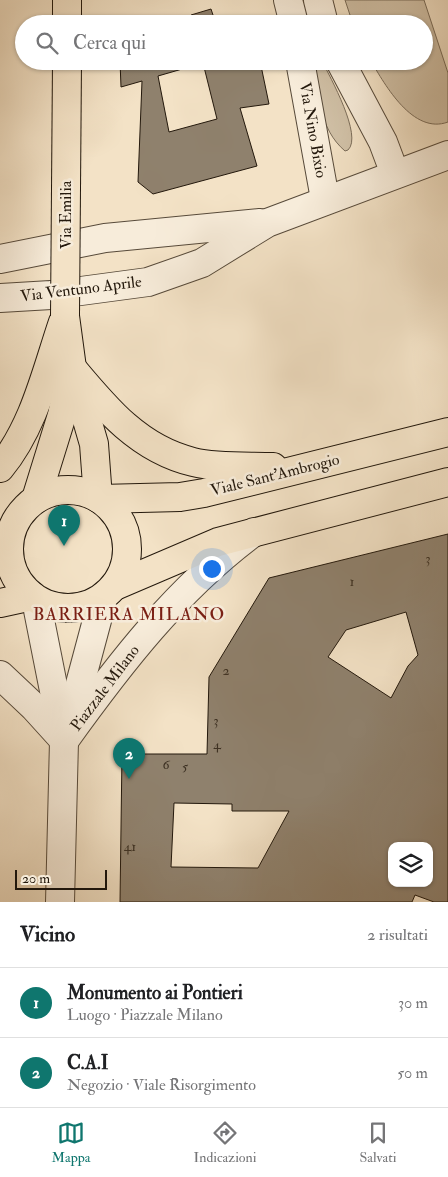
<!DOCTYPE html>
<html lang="it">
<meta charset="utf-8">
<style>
body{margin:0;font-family:"IM FELL Double Pica",serif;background:#f2f2f2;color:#202124}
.controls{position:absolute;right:15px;bottom:15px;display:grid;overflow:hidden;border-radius:10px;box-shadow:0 1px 4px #0004}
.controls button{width:45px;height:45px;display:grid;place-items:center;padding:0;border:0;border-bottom:1px solid #e0e0e0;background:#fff;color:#202124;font:25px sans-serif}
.scale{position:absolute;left:15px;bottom:12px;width:92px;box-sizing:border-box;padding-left:5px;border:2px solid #23180c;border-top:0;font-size:14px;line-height:18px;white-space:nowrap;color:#23180c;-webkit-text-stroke:4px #f7ecda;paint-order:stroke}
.you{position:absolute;left:211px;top:568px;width:18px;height:18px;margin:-12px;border:4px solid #fff;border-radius:50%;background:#1a73e8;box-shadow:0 0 0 8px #1a73e833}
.badge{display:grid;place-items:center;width:32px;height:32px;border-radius:50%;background:#0f766e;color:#fff;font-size:16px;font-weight:700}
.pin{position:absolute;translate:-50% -41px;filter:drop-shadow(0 1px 2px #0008)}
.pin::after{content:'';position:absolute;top:26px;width:18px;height:15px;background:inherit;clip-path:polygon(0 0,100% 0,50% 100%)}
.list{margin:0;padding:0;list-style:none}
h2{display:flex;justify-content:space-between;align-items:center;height:65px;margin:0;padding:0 20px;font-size:21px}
h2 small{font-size:16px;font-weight:400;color:#757577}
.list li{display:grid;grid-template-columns:32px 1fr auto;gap:15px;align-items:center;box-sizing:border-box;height:70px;padding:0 20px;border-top:1px solid #e0e0e0}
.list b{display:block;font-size:19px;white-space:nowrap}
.list p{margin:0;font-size:16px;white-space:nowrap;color:#757577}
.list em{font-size:16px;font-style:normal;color:#757577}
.icon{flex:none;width:28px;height:28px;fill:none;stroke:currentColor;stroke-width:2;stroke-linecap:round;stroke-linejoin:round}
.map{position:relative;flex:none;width:448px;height:902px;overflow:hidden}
.search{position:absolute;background:#fff;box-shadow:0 1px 4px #0004;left:15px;right:15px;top:15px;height:55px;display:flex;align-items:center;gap:12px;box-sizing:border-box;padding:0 18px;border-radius:28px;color:#757577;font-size:19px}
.sheet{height:205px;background:#fff}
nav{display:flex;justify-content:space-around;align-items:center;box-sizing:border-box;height:70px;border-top:1px solid #e0e0e0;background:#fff;font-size:14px;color:#757577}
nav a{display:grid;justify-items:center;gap:2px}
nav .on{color:#0f766e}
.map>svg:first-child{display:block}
.green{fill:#d0c0a6;stroke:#7a6c59}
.building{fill:#8f816d;stroke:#23180c;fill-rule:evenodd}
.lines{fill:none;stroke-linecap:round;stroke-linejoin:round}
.minor-casing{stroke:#574a3a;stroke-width:30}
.major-casing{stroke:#23180c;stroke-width:30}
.minor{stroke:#f7ecda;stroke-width:28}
.major{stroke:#f3e2c6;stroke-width:28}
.major-bridge-casing{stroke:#23180c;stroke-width:30;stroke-linecap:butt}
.major-bridge{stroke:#f3e2c6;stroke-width:28}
.labels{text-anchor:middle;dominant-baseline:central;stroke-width:5;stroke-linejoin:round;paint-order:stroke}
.number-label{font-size:14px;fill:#3e3224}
.street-label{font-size:16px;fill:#23180c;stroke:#f7ecda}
.neighbourhood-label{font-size:18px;letter-spacing:1px;fill:#7a1f14;stroke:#f7ecda}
</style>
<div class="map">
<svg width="448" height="902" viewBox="0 0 448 902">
<rect width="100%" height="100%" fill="#f3e2c6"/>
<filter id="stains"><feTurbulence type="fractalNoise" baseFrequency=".004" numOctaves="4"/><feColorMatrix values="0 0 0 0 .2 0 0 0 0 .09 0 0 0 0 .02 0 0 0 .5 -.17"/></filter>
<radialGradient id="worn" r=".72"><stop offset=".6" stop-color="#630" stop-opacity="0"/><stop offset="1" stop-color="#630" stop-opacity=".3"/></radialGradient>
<g class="green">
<path d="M 345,0 L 424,0 L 448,73 L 448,122 C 413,135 385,85 371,61 L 424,61 L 424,24 L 353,24 Z"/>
<path d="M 312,61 L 322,61 C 330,77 363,136 348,150 L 345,151 C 319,129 318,93 312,61 Z"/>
</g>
<g class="building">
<polygon points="211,9 216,24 169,24 191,17 191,15"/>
<path d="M 120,61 L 260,61 L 269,104 L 240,108 L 257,166 L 153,194 L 138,182 L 142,81 L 121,87 ZM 203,63 L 217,119 L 169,132 L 158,76 Z"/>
<path d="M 448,534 L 448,902 L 434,902 L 415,895 L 412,902 L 120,902 L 122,754 L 207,754 L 209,677 L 269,578 ZM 406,612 L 418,655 L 408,666 L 391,698 L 328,657 L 346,630 ZM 174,803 L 232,804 L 232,811 L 289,811 L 258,868 L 171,867 ZM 392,846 L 429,846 L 429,883 L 392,883 Z"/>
</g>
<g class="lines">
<g class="minor-casing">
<g id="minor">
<polyline points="288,0 294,24"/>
<polyline points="318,0 324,24"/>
<polyline points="300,61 325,199"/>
<polyline points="340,61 383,142 395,174"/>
<polyline points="0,259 105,238 260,223"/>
<polyline points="0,298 51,295 148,282 202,263 267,223 448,155"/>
<polyline points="36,600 64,741 60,902"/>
<polyline points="0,675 34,707 63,739"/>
<polyline points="69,725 103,598"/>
<path d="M 64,741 C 120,663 177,589 254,532"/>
</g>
</g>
<g class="major-casing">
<g id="major">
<polyline points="67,24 67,0"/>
<polyline points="65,316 72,368 94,444 98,498"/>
<path d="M 72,368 C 106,409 139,449 193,462 C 217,468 249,466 273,467"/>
<path d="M 0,468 C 34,427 46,372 63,322"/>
<circle cx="68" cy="549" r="59"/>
<polyline points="36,499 62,415 71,372"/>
<polyline points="100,499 180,497 204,493 448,432"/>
<polyline points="115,586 218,542 448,482"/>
<polyline points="0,603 32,596"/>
</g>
</g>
<use href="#minor" class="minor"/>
<use href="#major" class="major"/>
<g class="major-bridge-casing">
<polyline id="major-bridge" points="65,316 67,61"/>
</g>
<use href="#major-bridge" class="major-bridge"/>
</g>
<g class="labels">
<g class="number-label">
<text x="428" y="558">3</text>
<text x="352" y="581">1</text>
<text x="226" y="670">2</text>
<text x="216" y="720">3</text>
<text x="217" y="744">4</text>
<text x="166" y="764">6</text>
<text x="185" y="766">5</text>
<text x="130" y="846">41</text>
</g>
<g class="street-label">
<text transform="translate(313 130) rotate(80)">Via Nino Bixio</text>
<text transform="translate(66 215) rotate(-90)">Via Emilia</text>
<text transform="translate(81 289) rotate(-7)">Via Ventuno Aprile</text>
<text transform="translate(275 475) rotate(-14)">Viale Sant'Ambrogio</text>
<text transform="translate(105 688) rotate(-53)">Piazzale Milano</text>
</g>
<g class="neighbourhood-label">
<text x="129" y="614">BARRIERA MILANO</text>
</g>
</g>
<rect width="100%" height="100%" filter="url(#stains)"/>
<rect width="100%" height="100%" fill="url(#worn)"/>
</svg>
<div class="controls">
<button><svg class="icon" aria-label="layers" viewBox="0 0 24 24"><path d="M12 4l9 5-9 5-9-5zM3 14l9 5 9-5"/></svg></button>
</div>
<div class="scale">20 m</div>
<div class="you"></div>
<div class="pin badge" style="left:64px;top:546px">1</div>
<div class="pin badge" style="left:129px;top:779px">2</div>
<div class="search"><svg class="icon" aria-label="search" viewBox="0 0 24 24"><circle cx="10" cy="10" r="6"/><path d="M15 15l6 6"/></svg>Cerca qui</div>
</div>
<section class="sheet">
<h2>Vicino<small>2 risultati</small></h2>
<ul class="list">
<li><span class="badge">1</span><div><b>Monumento ai Pontieri</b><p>Luogo · Piazzale Milano</p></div><em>30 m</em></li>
<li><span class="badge">2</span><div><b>C.A.I</b><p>Negozio · Viale Risorgimento</p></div><em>50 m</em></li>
</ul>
</section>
<nav>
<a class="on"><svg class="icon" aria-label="map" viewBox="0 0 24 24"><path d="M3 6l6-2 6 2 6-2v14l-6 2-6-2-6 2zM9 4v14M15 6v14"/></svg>Mappa</a>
<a><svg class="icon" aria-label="directions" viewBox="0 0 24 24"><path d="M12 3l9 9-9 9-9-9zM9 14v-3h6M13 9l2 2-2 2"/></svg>Indicazioni</a>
<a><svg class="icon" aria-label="saved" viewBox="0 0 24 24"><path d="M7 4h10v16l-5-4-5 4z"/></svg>Salvati</a>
</nav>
